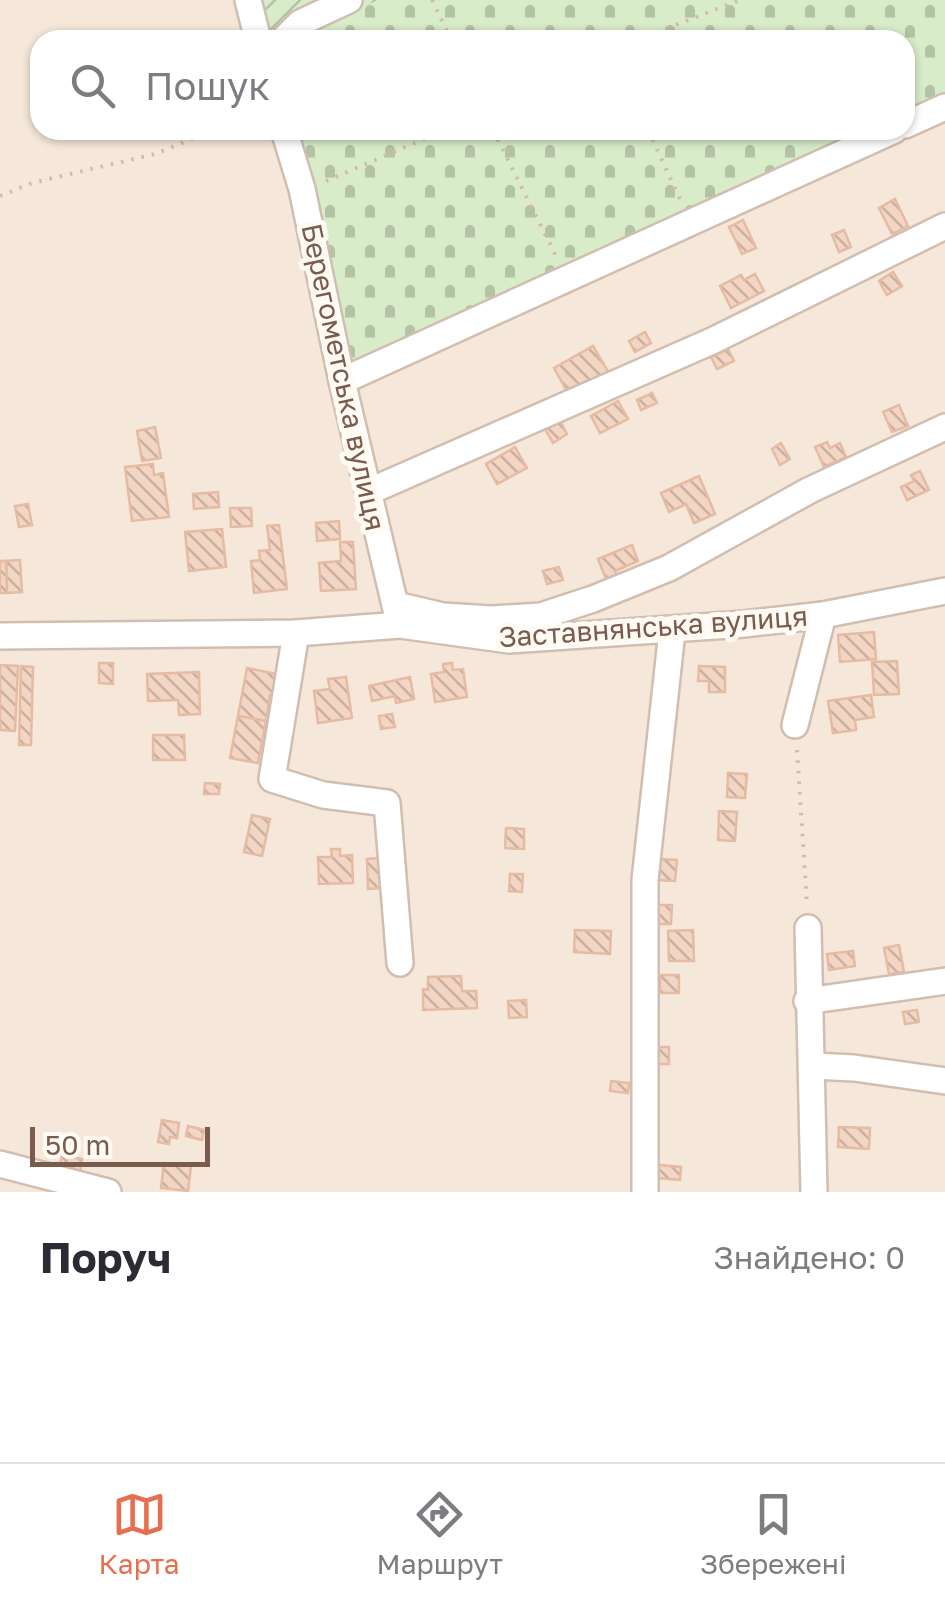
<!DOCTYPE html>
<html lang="uk">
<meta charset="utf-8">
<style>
body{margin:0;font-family:"Golos Text",sans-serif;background:#f2f2f3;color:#2b2b33}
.scale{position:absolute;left:30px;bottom:25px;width:180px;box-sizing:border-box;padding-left:10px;border:5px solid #7a5c4d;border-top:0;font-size:28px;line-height:35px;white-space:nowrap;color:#7a5c4d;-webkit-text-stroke:8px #fffaf3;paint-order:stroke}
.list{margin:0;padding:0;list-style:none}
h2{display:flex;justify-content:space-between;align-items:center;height:130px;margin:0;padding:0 40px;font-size:42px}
h2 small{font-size:32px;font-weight:400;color:#7c7c81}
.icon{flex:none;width:55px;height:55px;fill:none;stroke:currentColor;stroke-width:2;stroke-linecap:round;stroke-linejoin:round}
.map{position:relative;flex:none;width:945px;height:1192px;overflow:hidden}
.search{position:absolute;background:#fff;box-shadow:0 2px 8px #0004;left:30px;right:30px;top:30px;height:110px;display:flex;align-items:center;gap:25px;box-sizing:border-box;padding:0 35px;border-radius:30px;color:#7c7c81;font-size:38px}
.sheet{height:270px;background:#fff}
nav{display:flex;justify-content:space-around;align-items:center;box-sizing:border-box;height:140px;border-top:2px solid #e1e1e2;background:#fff;font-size:28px;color:#7c7c81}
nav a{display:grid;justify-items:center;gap:5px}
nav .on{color:#e76f51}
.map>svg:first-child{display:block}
.residential{fill:#f5e8da}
.cemetery{fill:url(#cemetery-stones)}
.garden{fill:url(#garden-furrows)}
.building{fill:url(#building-back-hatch);stroke:#e6bba3;stroke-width:2.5}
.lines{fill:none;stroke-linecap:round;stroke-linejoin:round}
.minor-casing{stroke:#d1beb0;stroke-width:30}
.path{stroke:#d9b8a5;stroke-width:4;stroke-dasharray:2.5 8;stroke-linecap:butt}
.minor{stroke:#fff;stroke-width:25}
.labels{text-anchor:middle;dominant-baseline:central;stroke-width:10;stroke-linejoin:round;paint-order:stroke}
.street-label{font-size:28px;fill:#7a5c4d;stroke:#fffaf3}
</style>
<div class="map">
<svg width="945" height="1192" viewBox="0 0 945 1192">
<defs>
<pattern id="cemetery-stones" width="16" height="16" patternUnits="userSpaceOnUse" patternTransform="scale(2.5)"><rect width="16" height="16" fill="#d8ecc9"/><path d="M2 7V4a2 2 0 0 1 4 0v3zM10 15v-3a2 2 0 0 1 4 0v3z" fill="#b4c2a5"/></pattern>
<pattern id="garden-furrows" width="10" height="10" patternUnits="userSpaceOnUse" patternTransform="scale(2.5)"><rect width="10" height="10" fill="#d8ecc9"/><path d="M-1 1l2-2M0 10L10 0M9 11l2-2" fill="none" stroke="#b4c2a5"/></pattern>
<pattern id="building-back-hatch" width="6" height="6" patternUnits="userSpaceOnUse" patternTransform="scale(2.5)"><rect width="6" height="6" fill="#f3d5c3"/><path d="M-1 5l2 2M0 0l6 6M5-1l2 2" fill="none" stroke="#cab0a1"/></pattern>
</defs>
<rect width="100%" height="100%" fill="#fdf6ec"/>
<polygon class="residential" points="0,0 251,0 260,40 40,40 40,130 905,130 905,112 945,94 945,1192 0,1192"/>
<g class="cemetery">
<polygon points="378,0 945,0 945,94 905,112 905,40 294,40"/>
<polygon points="286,130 868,130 343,376"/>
</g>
<polygon class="garden" points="251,0 378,0 294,40 260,40"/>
<g class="building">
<polygon points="895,199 908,226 892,234 879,208"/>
<polygon points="743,220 756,248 742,254 729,227"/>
<polygon points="844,230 851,247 839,252 832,235"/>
<polygon points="893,272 902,286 887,295 879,281"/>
<polygon points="755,274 764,291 731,308 720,286 741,275 744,280"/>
<polygon points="645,332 651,343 635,352 629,341"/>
<polygon points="593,346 609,373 569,395 554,368"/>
<polygon points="728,349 734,361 717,369 711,357"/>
<polygon points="652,393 657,403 641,410 637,400"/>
<polygon points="618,401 628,419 600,433 591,416"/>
<polygon points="899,405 908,426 892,432 883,412"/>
<polygon points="558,417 567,434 553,443 543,426"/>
<polygon points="155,427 161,458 142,461 137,431"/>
<polygon points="827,442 830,448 840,443 846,457 824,467 815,447"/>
<polygon points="781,443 790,459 780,465 772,449"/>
<polygon points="515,447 527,468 497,484 486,464"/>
<polygon points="153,464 154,475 163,473 169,517 132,521 125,467"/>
<polygon points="920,471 929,490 907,500 901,487 914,481 911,475"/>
<polygon points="699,476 715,514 694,523 686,504 669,512 661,493"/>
<polygon points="218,492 219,507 194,509 193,494"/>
<polygon points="28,504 32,525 19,527 15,506"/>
<polygon points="230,508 251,508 252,526 231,527"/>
<polygon points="339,521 340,539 317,541 316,523"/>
<polygon points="279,525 287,589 254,593 251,561 260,560 259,551 270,550 267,526"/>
<polygon points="222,529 226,567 189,571 185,532"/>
<polygon points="340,542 353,542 356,589 321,591 319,563 341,561"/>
<polygon points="632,545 638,561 615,571 618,580 608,584 598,559"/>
<polygon points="20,560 22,592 7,593 6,561"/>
<polygon points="0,561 6,561 7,593 0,593"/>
<polygon points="559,567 563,580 547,584 543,571"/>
<polygon points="874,632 876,659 840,662 838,635"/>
<polygon points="897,661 899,694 874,695 872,662"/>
<polygon points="99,663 113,663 113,684 99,683"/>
<polygon points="452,663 453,670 463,669 467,697 435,702 431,674 444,672 443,664"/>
<polygon points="0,665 18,666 15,731 0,730"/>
<polygon points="21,666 33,667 31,745 19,745"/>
<polygon points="699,666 725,667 725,692 709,692 709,681 698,681"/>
<polygon points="247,668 282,675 278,696 270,695 266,721 238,716"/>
<polygon points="199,672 200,714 179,715 178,700 148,701 147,674"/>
<polygon points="346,677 352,718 318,723 314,691 330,689 328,679"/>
<polygon points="410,677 414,699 396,703 395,696 372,701 369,686"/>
<polygon points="871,695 874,717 855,720 856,730 833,733 828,701"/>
<polygon points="392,714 395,727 381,729 379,716"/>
<polygon points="238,716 266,721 258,763 230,758"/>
<polygon points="153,735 184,735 185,760 153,760"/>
<polygon points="728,773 747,774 745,798 727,797"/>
<polygon points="205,783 220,784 219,794 204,794"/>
<polygon points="719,811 737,812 735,841 718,840"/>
<polygon points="252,815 270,819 262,856 244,852"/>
<polygon points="506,828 524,829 524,849 505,848"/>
<polygon points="331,849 340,849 340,856 352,855 353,883 319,884 318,857 332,857"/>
<polygon points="379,858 381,888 368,889 367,859"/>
<polygon points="660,859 677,860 675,881 658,880"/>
<polygon points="510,874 523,874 522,892 509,891"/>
<polygon points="657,905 672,905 671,924 657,924"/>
<polygon points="575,930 611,931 610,954 574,952"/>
<polygon points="693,930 694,961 669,961 668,931"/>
<polygon points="899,945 904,972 889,974 884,948"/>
<polygon points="853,951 855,966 829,970 827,954"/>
<rect x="660" y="975" width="19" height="18"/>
<polygon points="461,976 462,991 476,991 477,1008 423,1010 423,989 428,990 428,977"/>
<polygon points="526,1000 527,1017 509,1018 508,1001"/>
<polygon points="917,1010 919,1022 905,1024 903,1012"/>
<rect x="655" y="1047" width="14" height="17"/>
<polygon points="611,1081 629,1083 628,1093 610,1091"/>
<polygon points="162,1120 179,1123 177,1138 170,1137 169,1144 158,1142"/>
<polygon points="188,1126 204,1130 202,1140 186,1136"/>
<polygon points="839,1127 870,1128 869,1149 838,1147"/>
<polygon points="62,1155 82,1159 80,1173 59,1170"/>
<polygon points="164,1163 191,1166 188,1191 161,1188"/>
<polygon points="659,1165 681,1167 680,1180 658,1178"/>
</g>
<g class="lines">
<g class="minor-casing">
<g id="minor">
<polyline points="248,0 258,40"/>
<polyline points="283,40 300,23 349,0"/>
<polyline points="905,125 945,107"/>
<polyline points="284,130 302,189 342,381 399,622"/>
<polyline points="342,381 894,130"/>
<polyline points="368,492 712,341 945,226"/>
<polyline points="396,605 443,616 491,619 541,616 593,599 669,568 810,490 945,427"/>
<polyline points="296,633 272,779 323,795 387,803 400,963"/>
<polyline points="0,636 296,633 400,625 509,640 744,624 823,615 945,591"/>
<polyline points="795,725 823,615"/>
<polyline points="808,928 814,1192"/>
<polyline points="807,1001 945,981"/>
<polyline points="813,1066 854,1068 945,1081"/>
<polyline points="0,1164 108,1192"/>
<polyline points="645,1192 645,880 672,631"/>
</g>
</g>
<g class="path">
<polyline points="432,0 451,40"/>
<polyline points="637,40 740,0"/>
<polyline points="493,130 556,256"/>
<polyline points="648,130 680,199"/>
<polyline points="326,181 445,130"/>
<polyline points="0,196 32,183 155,154 214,130"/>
<polyline points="797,750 807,905"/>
</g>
<use href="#minor" class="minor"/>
</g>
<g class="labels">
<g class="street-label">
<text transform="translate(344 377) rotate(78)">Берегометська вулиця</text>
<text transform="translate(653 626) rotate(-4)">Заставнянська вулиця</text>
</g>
</g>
</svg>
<div class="scale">50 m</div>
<div class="search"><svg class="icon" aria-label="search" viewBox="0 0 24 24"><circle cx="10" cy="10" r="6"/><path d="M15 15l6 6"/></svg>Пошук</div>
</div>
<section class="sheet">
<h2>Поруч<small>Знайдено: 0</small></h2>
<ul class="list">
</ul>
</section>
<nav>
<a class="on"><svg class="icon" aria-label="map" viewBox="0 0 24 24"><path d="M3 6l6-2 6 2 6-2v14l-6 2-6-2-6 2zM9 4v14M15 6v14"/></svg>Карта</a>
<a><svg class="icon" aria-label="directions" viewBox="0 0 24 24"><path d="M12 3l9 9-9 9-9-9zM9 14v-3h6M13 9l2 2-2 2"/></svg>Маршрут</a>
<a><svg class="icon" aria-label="saved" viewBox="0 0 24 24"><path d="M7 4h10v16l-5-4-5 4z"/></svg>Збережені</a>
</nav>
